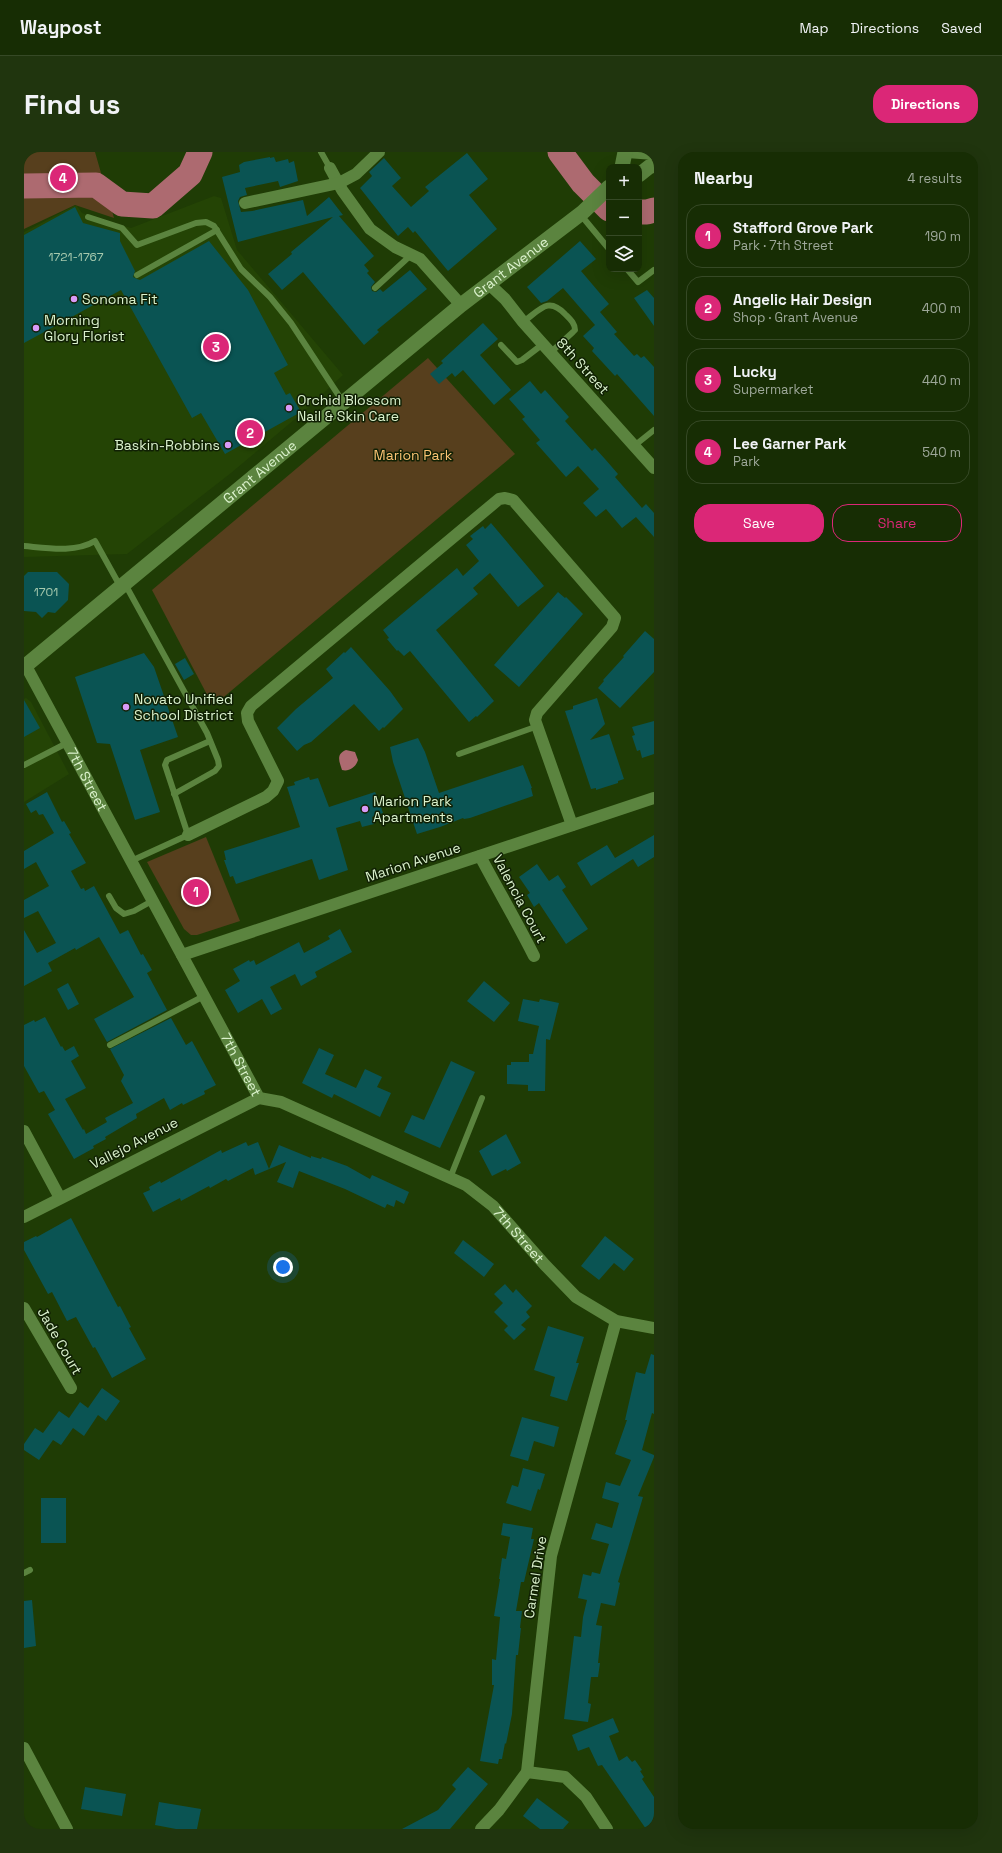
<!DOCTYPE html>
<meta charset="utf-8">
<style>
body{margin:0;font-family:"Space Grotesk",sans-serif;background:#20350e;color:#f1f3f6}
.controls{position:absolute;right:12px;top:12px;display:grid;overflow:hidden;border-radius:8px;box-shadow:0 4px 16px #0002}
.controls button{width:36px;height:36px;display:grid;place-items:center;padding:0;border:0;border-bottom:1px solid #364926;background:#172d04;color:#f1f3f6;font:20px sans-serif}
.you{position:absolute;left:259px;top:1115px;width:14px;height:14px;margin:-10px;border:3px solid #fff;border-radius:50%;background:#1a73e8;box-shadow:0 0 0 6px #1a73e833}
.badge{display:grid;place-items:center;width:26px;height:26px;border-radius:50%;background:#db2777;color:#fff;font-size:13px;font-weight:700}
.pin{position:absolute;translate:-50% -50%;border:2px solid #fff;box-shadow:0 1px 4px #0006}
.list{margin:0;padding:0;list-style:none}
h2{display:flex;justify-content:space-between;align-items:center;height:52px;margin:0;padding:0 16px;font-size:17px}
h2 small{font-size:13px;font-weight:400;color:#9ea89a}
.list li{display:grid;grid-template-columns:26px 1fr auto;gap:12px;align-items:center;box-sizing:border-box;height:64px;margin:0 8px 8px;padding:0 8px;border:1px solid #364926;border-radius:16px}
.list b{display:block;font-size:15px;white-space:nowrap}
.list p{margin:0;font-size:13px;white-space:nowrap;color:#9ea89a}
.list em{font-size:13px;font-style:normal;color:#9ea89a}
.actions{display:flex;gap:8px;padding:12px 16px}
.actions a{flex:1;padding:9px 0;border:1px solid #db2777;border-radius:16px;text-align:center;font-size:14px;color:#db2777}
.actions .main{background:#db2777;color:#fff}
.icon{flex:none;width:22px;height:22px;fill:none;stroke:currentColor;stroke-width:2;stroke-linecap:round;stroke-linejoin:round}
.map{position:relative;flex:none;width:630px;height:1677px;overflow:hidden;border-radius:16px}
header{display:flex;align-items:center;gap:24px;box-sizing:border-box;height:56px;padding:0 20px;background:#172d04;border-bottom:1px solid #364926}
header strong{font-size:19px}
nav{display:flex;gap:22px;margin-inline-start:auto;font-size:14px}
.intro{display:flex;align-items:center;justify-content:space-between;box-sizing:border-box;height:96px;padding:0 24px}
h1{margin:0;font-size:28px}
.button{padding:10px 18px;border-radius:16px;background:#db2777;color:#fff;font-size:14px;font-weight:700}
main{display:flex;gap:24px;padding:0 24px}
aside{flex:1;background:#172d04;border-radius:16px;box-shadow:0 4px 16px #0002}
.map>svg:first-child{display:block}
.built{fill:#244405}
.green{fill:#573f1d}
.water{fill:#ad6a70}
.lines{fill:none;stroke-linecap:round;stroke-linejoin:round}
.river{stroke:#ad6a70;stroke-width:25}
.building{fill:#0a5453}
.service{stroke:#5b843f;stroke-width:6}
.minor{stroke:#5b843f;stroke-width:12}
.tertiary{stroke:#5b843f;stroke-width:15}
.poi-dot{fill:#d99af7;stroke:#102004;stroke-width:1.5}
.labels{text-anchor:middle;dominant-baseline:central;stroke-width:3;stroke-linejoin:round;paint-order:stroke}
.number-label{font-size:12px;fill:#a7caae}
.street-label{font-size:14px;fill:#dbf2cd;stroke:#102004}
.poi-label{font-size:14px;fill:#dbf2cd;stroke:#102004;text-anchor:start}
.park-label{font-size:14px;fill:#fcc374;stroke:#102004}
</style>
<header>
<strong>Waypost</strong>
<nav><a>Map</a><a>Directions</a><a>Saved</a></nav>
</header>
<div class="intro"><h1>Find us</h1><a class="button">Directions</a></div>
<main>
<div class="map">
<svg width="630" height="1677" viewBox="0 0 630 1677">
<rect width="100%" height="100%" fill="#1f3c05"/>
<g class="built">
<polygon points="190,44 197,46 213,98 319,223 277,262 207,321 103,402 0,405 0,80 50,54 53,54 58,61 107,76"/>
<polygon points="2,546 7,550 45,622 0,650 0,547"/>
</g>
<g class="green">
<polygon points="0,0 71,0 90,66 51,53 0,77"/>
<polygon points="404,206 491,302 189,554 128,438"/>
<polygon points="182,685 216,769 173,783 167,783 160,777 123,710"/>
</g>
<path class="water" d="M 322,598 L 331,600 L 334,608 C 332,615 325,620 318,618 C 315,609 312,602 322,598 Z"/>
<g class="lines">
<g class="river">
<polyline points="536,0 559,31 585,57"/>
<polyline points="0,34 72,33 98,52 129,54 166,22 176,0"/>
<polyline points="615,60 623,60 630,58"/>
</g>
</g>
<g class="building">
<polygon points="443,1 464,27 445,43 473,77 424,119 391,79 389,81 384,75 374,84 336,36 348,24 345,20 360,6 377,26 368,34 387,55 405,39 401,35"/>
<polygon points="246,5 246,6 250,5 252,10 264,7 265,11 270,9 274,29 256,35 254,29 221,36 223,43 216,45 214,49 217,60 228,59 279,48 283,64 305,45 319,63 315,64 350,104 340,113 345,119 343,121 351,130 347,135 348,139 352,140 356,137 359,140 386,118 403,137 353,178 355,180 340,193 279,120 258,138 244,122 268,102 267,100 309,65 214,90 198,25 216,20 215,13 220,10"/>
<polygon points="51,55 59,71 96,81 96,89 111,119 109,125 113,127 116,128 185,89 224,138 264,213 250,221 262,243 266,241 277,260 201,302 177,261 168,266 97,138 0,191 0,83"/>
<polygon points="556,89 572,107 557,119 585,152 576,160 593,180 590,182 610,204 613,202 617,206 620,204 630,215 630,264 593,222 591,224 568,199 570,196 559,184 571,173 539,136 523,149 517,151 503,135"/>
<polygon points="623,138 630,146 630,174 610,146"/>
<polygon points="459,171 474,187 456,203 487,238 470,253 439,218 431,225 428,221 415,232 406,222 419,211 417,209"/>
<polygon points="506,229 517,242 521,238 545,265 541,269 568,299 571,296 581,307 594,322 591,325 618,356 622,352 630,361 630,385 612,365 598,376 582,357 572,365 559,351 575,337 554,314 542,325 512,291 516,288 498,267 501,265 485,247"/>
<polygon points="467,371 520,434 494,455 466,421 449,436 454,442 412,478 470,549 453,565 452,564 445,570 386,499 380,504 374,498 373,499 363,487 365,486 359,478 433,416 439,424 455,409 442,393 449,387 446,384 459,374 461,377"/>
<polygon points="4,420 33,420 45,432 44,448 31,461 24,460 18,466 12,460 0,459 0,424"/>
<polygon points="534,440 541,446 542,445 559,462 495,535 470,513"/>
<polygon points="621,479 630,487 630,520 596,556 574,536 580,529 579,528 600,505 599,504"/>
<polygon points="327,495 366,539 379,557 360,576 359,575 355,579 330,552 287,590 280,593 273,599 253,576 272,557 309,526 302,517 320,500 321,501"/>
<polygon points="120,501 130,515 154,585 116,598 136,660 111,668 86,592 73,591 51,525"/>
<polygon points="161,506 170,522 160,528 151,512"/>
<polygon points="573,546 581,572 566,588 585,582 600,627 594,629 594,631 572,638 572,636 567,637 541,559 549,557 549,554"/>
<polygon points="0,548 16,576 0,585"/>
<polygon points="630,569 630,602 618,606 616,598 613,599 608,584 611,583 608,575"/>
<polygon points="394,586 401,600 415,641 499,613 508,636 507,636 509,644 446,666 440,667 439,666 416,675 393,682 369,610 366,595"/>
<polygon points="285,625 286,628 294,626 305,655 351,640 354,646 359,661 348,665 350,672 338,675 336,669 312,676 324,718 295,728 288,707 212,732 209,724 206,725 200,708 202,708 200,699 276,675 263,635 271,633 270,630"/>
<polygon points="23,640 38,670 40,669 47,681 45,682 62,711 47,719 57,737 60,736 61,739 70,734 96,782 104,778 117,803 119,802 128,818 123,821 143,858 83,890 70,867 110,845 75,785 52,798 51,796 24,811 28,819 0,834 0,778 13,801 32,791 14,759 0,766 0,748 25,734 12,710 0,717 0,699 30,681 19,662 15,663 12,658 7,661 2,652"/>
<polygon points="630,683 630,705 614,715 609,707 567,734 553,711 583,693 591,706"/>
<polygon points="513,712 525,729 534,723 542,735 538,738 564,777 542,792 515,751 510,755 503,743 506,741 495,725"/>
<polygon points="316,777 328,800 291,820 293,825 277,834 271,822 246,835 258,857 247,863 238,847 214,861 201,838 216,829 209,817 225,808 226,810 230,808 232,813 275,790 280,801 306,787 304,784"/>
<polygon points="460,829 486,851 470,870 443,849"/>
<polygon points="44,831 55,852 44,858 33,837"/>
<polygon points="499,847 515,850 516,847 535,851 526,888 522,887 521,939 504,939 504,933 483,932 483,913 487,913 487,910 505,910 505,902 509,902 515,874 494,869"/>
<polygon points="21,865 37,895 38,894 41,899 50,894 55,904 47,909 62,936 41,947 59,978 60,977 62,982 83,970 81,966 109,951 97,929 100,923 86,897 147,866 162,893 168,889 192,933 180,939 181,942 159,953 158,951 146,958 140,946 112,962 113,966 81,985 82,987 69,994 70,996 50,1007 24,962 31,958 20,939 15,941 0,914 0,873 10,868 11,870"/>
<polygon points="295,896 310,903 301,922 332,936 341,917 358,925 353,935 367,941 356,965 310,942 308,946 278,931"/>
<polygon points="427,909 451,920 416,996 380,980 388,963 400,968"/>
<polygon points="482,982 497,1011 483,1019 482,1017 468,1024 455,999"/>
<polygon points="222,990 224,994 234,990 245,1017 255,993 287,1006 287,1004 297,1007 298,1005 323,1014 346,1027 348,1023 385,1040 380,1052 372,1048 370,1055 363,1052 361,1056 321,1037 275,1019 269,1036 253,1030 262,1010 231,1023 229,1016 204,1029 202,1027 186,1036 185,1034 157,1049 156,1046 129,1060 119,1041 126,1038 125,1035 136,1029 137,1031 197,998 198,1001"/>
<polygon points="47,1066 94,1155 96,1154 107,1175 105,1176 122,1207 88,1226 71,1195 69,1196 52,1165 43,1169 28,1140 24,1142 0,1098 0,1090 12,1084 13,1085"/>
<polygon points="581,1084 610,1107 600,1119 590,1111 575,1128 557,1114"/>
<polygon points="439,1088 470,1112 460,1125 430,1101"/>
<polygon points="481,1132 489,1141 492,1137 508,1154 502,1160 506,1165 497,1173 502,1177 490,1188 480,1178 484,1174 470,1160 479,1151 470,1142"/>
<polygon points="524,1174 560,1185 552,1211 555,1211 543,1249 526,1244 531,1225 510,1218"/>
<polygon points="627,1202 630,1203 630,1262 628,1261 618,1298 630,1303 630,1305 614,1344 619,1345 594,1430 596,1431 591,1454 577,1451 572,1473 578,1474 574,1511 576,1511 574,1525 567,1525 564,1551 567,1552 564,1570 540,1567 550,1484 557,1485 559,1465 563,1448 554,1446 559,1422 567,1424 568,1420 576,1422 585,1392 567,1387 572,1371 588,1376 595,1351 578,1346 582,1330 596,1334 607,1308 591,1302 603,1268 601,1268 612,1220 621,1222"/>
<polygon points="78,1236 96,1249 82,1269 74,1263 60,1284 49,1276 37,1293 29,1288 15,1308 0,1298 0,1292 11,1276 19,1281 35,1259 45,1266 56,1250 64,1256"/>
<polygon points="498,1265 535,1275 530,1295 510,1289 504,1309 486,1304"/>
<polygon points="499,1316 521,1322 516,1338 514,1337 507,1359 482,1351 488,1333 494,1335"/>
<rect x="17" y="1346" width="25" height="45"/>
<polygon points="479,1371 509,1376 507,1387 510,1387 500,1430 497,1430 492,1459 498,1459 496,1476 497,1476 494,1503 492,1503 488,1562 482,1592 481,1591 478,1607 475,1607 474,1612 456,1609 470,1533 468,1533 468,1507 472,1508 476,1465 470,1464 476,1427 475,1427 478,1406 482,1407 486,1385 477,1383"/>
<polygon points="8,1448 12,1494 0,1496 0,1449"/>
<polygon points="589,1566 595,1580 585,1584 595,1609 603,1604 608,1610 611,1608 618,1618 616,1619 620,1625 618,1627 630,1645 630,1677 622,1677 578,1613 574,1614 565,1595 554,1599 548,1583"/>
<polygon points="444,1615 464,1632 426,1677 378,1677 414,1658 432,1637 428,1633"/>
<polygon points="61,1635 102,1642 98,1664 57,1657"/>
<polygon points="513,1646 545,1670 539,1677 516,1677 499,1664"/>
<polygon points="135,1650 177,1657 173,1677 152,1677 131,1673"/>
</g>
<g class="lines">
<g class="service">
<polyline points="297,0 306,16"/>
<polyline points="556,62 585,97"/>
<polyline points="64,65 98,76 113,93 172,71 182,70 190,74 217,117 246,145 267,171 319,250"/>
<polyline points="603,117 614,130 630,118"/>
<polyline points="113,123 193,78"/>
<polyline points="351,136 387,103"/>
<path d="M 499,170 C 516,158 524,144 541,162 C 546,167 551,171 551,178 L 549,180 L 526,201"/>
<polyline points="477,193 493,210 498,208 519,192"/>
<polyline points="610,294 630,278"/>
<path d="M 0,394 C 23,396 51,401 71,389 L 96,434"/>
<polyline points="101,432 183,581 194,608 195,614 191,619 150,642"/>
<polyline points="435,602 514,574"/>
<polyline points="0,613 43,591"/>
<polyline points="107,709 164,683 141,613 143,608 186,589"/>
<polyline points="85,744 92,756 100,762 110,759 128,749"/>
<polyline points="86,893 180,844"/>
<polyline points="426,1026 458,946"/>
<polyline points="0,1421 6,1418"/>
</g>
<g class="minor">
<polyline points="603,0 630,2"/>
<polyline points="306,16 318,38 346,77 371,95 396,107 437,153"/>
<polyline points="221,51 315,31 332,22 355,0"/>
<polyline points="465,132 481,147 499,170 630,316"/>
<path id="s1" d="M 2,514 L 235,946 L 257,950 L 442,1033 L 469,1054 L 521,1113 L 552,1145 L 592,1169 L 630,1176"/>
<polyline points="164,683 242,645 249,639 254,629 224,569 223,561 227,554 475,347 481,346 489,348 591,466 588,475 513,561 511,568 548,673"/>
<path d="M 456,704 C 474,738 493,770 510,804"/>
<polyline points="158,803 630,646"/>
<polyline points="0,979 36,1046"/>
<polyline points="0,1065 235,946"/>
<polyline points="0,1156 47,1236"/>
<polyline points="0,1596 43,1677"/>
<polyline points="503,1620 541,1625 562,1645 583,1677"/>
<polyline points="457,1677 475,1658 503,1620 527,1404 592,1169"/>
</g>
<g class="tertiary">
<polyline points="598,15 601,0"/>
<polyline points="615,23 625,15 630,13"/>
<path id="s2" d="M 0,515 L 437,153 L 559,60 L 585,35"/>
</g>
</g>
<g class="poi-dot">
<circle cx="50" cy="147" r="4"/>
<circle cx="12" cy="176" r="4"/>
<circle cx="265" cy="256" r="4"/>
<circle cx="204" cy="293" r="4"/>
<circle cx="102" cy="555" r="4"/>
<circle cx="341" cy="657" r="4"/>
</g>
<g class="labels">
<g class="number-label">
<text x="52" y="105">1721-1767</text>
<text x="22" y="440">1701</text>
</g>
<g class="street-label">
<text stroke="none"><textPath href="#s2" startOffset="630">Grant Avenue</textPath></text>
<text transform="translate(559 214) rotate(48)">8th Street</text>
<text stroke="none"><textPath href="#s2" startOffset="306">Grant Avenue</textPath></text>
<text stroke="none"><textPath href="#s1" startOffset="129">7th Street</textPath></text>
<text transform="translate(389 710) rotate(-18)">Marion Avenue</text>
<text transform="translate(496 747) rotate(62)">Valencia Court</text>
<text stroke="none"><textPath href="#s1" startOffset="453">7th Street</textPath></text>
<text transform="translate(110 991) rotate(-27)">Vallejo Avenue</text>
<text stroke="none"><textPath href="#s1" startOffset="789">7th Street</textPath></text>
<text transform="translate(36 1189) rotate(60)">Jade Court</text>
<text transform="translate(511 1425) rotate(-81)">Carmel Drive</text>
</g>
<g class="poi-label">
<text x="58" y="147">Sonoma Fit</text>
<text x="20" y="168">Morning<tspan x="20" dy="16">Glory Florist</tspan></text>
<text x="273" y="248">Orchid Blossom<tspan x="273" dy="16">Nail &amp; Skin Care</tspan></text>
<text x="196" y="293" text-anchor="end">Baskin-Robbins</text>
<text x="110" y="547">Novato Unified<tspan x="110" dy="16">School District</tspan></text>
<text x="349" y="649">Marion Park<tspan x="349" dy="16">Apartments</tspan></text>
</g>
<g class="park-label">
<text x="389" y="303">Marion Park</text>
</g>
</g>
</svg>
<div class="controls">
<button>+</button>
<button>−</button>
<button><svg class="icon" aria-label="layers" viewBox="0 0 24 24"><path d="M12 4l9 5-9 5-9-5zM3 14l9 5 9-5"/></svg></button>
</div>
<div class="you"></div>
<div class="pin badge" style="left:172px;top:740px">1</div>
<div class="pin badge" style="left:226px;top:281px">2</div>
<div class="pin badge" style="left:192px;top:195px">3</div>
<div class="pin badge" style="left:39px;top:26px">4</div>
</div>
<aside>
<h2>Nearby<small>4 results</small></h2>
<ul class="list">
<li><span class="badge">1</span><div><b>Stafford Grove Park</b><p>Park · 7th Street</p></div><em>190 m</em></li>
<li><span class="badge">2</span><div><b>Angelic Hair Design</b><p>Shop · Grant Avenue</p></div><em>400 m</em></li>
<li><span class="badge">3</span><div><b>Lucky</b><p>Supermarket</p></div><em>440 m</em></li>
<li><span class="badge">4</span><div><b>Lee Garner Park</b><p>Park</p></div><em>540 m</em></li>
</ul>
<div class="actions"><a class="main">Save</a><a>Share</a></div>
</aside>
</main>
